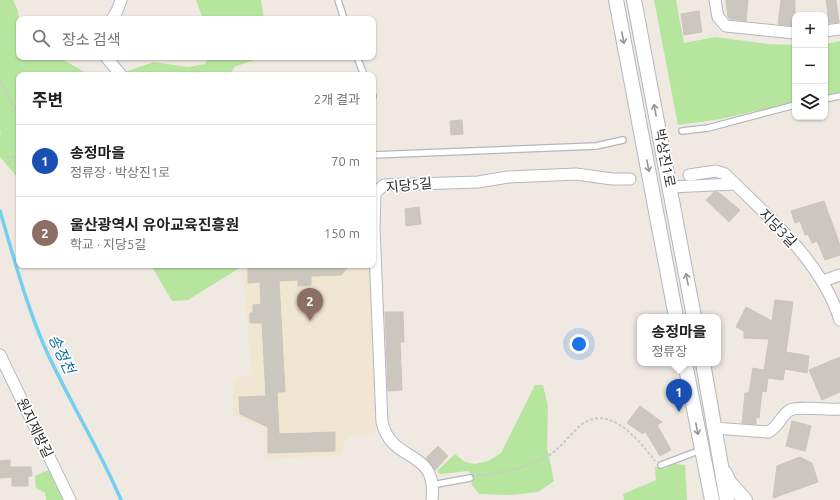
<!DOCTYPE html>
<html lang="ko">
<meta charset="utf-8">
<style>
body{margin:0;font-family:Ubuntu,"Noto Sans KR",sans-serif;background:#f6f6f6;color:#222}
.controls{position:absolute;right:12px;top:12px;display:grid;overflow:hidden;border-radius:8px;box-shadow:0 1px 3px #0004}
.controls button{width:36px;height:36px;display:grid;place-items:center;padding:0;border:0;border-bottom:1px solid #e0e0e0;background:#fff;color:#222;font:20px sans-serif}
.you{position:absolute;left:579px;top:344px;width:14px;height:14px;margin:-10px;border:3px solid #fff;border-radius:50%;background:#1a73e8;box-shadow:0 0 0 6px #1a73e833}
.badge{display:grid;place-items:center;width:26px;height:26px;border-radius:50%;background:#1a73e8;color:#fff;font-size:13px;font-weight:700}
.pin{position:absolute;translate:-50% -33px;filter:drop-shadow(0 1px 2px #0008)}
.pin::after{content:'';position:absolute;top:21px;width:14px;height:12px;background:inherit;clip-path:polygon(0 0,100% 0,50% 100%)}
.popup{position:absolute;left:637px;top:314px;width:84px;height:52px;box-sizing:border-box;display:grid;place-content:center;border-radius:8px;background:#fff;filter:drop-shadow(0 1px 3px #0005);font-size:13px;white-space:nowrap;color:#767676}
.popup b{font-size:15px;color:#222}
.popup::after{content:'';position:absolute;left:50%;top:100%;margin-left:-8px;border:8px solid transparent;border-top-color:#fff}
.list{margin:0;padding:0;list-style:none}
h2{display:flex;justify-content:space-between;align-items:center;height:52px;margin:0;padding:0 16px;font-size:17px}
h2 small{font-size:13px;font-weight:400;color:#767676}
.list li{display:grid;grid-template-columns:26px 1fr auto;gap:12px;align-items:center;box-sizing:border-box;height:72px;padding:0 16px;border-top:1px solid #e0e0e0}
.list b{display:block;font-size:15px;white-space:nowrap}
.list p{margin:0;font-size:13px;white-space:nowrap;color:#767676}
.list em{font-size:13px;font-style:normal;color:#767676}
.icon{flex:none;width:22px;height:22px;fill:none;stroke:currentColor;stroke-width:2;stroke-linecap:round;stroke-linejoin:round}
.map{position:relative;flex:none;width:840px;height:500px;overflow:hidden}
.search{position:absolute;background:#fff;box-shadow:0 1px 3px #0004;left:16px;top:16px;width:360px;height:44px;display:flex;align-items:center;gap:10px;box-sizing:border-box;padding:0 14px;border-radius:8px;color:#767676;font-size:15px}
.panel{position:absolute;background:#fff;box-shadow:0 1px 3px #0004;left:16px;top:72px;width:360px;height:196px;border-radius:8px}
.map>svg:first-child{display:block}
.education{fill:#f0e6d1}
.green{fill:#b6e59e}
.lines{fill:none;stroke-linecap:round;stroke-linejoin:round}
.stream{stroke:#75cff0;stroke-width:3.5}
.building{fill:#cbc7bf;stroke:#cbc5ba}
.service-casing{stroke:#b4b7c1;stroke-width:8}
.minor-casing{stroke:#b4b7c1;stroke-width:13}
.tertiary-casing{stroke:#b4b7c1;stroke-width:16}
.path{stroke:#c9c9c9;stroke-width:2;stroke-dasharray:3 2;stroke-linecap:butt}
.service{stroke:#fff;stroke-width:5.5}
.minor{stroke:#fff;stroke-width:11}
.tertiary{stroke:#fff;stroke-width:14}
.oneway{stroke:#969696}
.labels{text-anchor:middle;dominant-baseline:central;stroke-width:3.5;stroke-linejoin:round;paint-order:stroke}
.street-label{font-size:14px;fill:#2e2e2e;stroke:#fff}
.water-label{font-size:15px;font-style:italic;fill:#0d6fa3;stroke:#fff}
</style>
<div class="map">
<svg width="840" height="500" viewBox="0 0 840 500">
<rect width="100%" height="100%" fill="#efe9e1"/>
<polygon class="education" points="242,265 370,265 376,433 347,437 341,455 266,459 265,430 233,415 233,380 252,374"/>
<g class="green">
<polygon points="0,0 13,0 18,11 19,19 19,57 60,58 90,75 19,75 18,178 0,157 0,132 2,138 0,130"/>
<polygon points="196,0 261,0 264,19 203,19"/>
<polygon points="654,0 676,0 684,43 715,37 768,44 795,45 795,102 721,119 678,125"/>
<polygon points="840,41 840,92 825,96 825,44"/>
<polygon points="208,57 262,57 234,67 230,75 125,75 125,72 154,62 188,67 205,64"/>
<polygon points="151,265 240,265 241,267 188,300 172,301"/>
<polygon points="535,385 543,385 548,407 547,448 554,481 538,492 511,495 479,494 472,485 471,474 468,471 440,474 437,471 455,454 465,462 475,464 488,461 501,453"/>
<polygon points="675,464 685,465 687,500 624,500 623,494 656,480 655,467 664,469"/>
<polygon points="51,469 65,500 46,500 45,493 36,488 35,476"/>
</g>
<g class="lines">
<path class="stream" d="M 0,211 C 14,258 26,305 46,350 C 69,401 99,448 121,500"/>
</g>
<g class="building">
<polygon points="726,0 748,0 746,21 731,19 728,17"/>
<polygon points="781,0 795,0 795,26 778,24"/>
<polygon points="826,0 836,0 839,22 829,23"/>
<polygon points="699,11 702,32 684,35 681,14"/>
<polygon points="462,120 463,134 451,135 450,121"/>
<polygon points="714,192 718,192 740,210 729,222 706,200"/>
<polygon points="824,201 840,245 840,255 825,260 817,241 812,243 808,234 805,235 800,221 795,223 791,211"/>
<polygon points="419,207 421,224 406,226 405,209"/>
<polygon points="248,265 350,265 341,275 311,276 311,285 298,286 298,280 279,281 285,392 277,392 279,434 335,432 335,451 268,453 268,427 240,414 239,397 266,396 262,323 250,323 250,313 253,313 253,305 261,304 260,282 248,283"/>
<polygon points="775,300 793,302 786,352 809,356 807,373 785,369 783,380 768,378 766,392 762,391 759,418 756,417 756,424 742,423 745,393 749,393 753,368 764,370 769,339 744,338 744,331 736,327 746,307 772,321"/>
<polygon points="385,312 403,312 404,342 400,342 402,390 388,391"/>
<polygon points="840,357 840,392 822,400 809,370"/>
<polygon points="640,406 662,422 657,425 671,450 660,456 645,431 643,434 627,423"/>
<polygon points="792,421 811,426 805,451 786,446"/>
<polygon points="438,446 448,456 435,470 426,458"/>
<polygon points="800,457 812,463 818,482 773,498 777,466"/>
<polygon points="10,460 10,467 31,467 32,476 28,476 28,486 12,486 12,477 0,478 0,461"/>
</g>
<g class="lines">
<g class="service-casing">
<g id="service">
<polyline points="338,0 344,19"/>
<polyline points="357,57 364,75"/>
<polyline points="373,96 373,97"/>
<polyline points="825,99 840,96"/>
<polyline points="682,131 708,128 795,105"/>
<polyline points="373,155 596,146 623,140"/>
<polyline points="661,465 701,450"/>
<polyline points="432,485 470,478"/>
</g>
</g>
<g class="minor-casing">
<g id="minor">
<polyline points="715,0 718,17 726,26 795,33"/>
<polyline points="112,19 117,11 121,0"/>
<polyline points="825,31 840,29"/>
<polyline points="106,57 121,75"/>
<path d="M 689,175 L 716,171 L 725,174 C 768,217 821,260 840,320"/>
<polyline points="670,187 735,184"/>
<polyline points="823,281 840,275"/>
<polyline points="0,355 70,500"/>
<path d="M 715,428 L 768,432 C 779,427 781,415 790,410 C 798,406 829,410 840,409"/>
<path d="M 432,500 C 438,447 392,465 382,422 L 374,228 L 375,193 L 384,185 L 478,182 L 508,177 L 576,174 L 612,179 L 630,179"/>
</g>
</g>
<g class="tertiary-casing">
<g id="tertiary">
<polyline points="616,0 676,317"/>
<polyline points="634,0 694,317"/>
<polyline points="685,363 712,500"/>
<polyline points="703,363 727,500"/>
<polyline points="725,473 729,482 745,500"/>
</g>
</g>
<g class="path">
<polyline points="0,81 19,115"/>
<polyline points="7,157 19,157"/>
<path d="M 477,476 C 500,473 528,468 548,456 C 561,448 569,435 581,425 C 609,403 639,440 655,461"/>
</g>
<use href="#service" class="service"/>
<use href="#minor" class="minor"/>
<use href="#tertiary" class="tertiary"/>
</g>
<defs><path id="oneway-shaft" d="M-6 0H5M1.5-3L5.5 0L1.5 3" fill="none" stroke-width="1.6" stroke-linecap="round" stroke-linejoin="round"/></defs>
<g class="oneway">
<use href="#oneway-shaft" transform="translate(623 38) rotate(79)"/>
<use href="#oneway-shaft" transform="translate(655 110) rotate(-101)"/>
<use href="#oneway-shaft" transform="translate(648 166) rotate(79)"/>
<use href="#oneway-shaft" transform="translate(687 279) rotate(-101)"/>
<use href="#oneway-shaft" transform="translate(697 429) rotate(79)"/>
</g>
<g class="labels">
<g class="street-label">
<text transform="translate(665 158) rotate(79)">박상진1로</text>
<text transform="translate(409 185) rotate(-6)">지당5길</text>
<text transform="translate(778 228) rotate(46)">지당3길</text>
<text transform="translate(35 428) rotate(64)">원지제방길</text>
</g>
<g class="water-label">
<text transform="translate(62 354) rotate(65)">송정천</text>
</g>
</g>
</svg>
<div class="controls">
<button>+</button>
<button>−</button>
<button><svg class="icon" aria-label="layers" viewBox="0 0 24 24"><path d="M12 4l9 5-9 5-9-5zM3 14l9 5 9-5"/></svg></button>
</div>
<div class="you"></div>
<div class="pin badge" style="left:679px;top:412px;background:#1a4fb4">1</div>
<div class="popup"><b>송정마을</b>정류장</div>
<div class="pin badge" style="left:310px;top:321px;background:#8d6e63">2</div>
<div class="search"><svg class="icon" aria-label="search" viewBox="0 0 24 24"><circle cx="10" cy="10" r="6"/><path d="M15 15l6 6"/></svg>장소 검색</div>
<section class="panel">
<h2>주변<small>2개 결과</small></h2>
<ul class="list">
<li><span class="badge" style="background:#1a4fb4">1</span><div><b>송정마을</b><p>정류장 · 박상진1로</p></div><em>70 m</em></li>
<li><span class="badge" style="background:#8d6e63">2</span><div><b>울산광역시 유아교육진흥원</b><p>학교 · 지당5길</p></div><em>150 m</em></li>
</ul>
</section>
</div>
